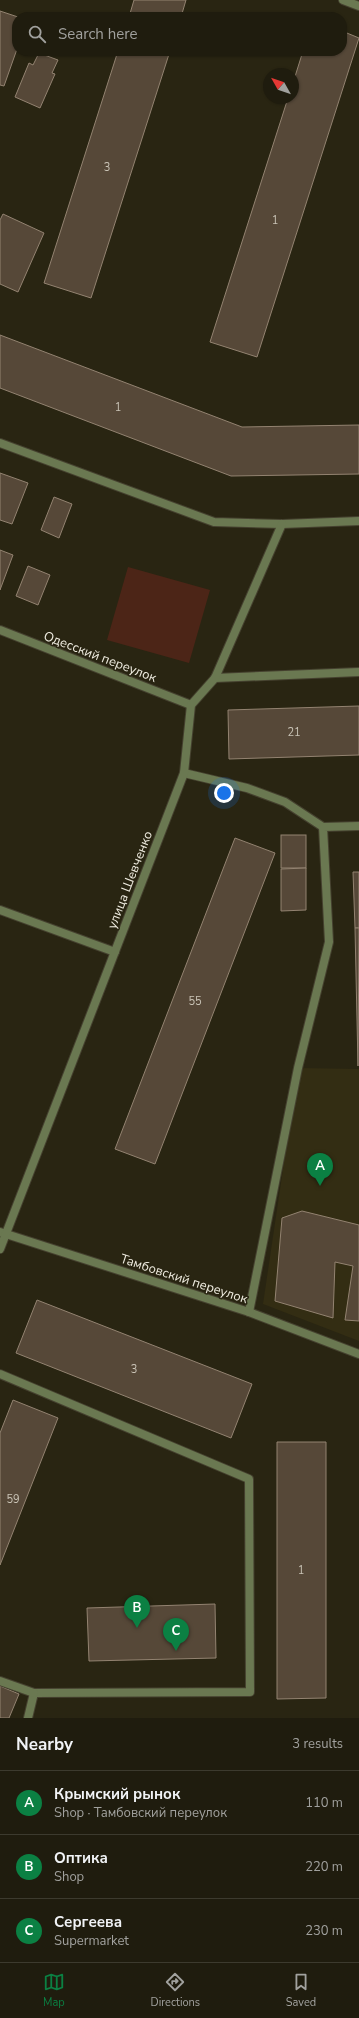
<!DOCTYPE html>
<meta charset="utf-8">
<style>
body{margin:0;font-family:"Nunito Sans",sans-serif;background:#272517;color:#f1f3f6}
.compass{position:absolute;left:263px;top:68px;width:36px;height:36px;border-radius:50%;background:#1f1c0e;box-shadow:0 1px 3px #0004;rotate:310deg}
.you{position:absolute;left:224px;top:793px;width:14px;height:14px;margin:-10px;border:3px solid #fff;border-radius:50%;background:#1a73e8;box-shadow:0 0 0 6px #1a73e833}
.badge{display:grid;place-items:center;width:26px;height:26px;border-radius:50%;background:#0b8043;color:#fff;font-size:13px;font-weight:700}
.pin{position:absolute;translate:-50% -33px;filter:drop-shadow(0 1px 2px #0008)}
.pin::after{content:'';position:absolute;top:21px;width:14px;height:12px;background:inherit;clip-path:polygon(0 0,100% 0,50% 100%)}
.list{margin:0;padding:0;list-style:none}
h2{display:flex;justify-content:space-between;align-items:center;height:52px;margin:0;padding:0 16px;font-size:17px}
h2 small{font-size:13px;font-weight:400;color:#a1a19e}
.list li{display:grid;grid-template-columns:26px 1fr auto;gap:12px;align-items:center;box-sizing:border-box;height:64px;padding:0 16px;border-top:1px solid #3c3a2e}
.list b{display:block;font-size:15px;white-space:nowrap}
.list p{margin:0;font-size:13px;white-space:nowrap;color:#a1a19e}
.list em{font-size:13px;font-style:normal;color:#a1a19e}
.icon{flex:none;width:22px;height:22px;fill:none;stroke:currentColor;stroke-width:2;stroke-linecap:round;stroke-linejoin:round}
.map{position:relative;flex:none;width:359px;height:1718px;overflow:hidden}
.search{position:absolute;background:#1f1c0e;box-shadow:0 1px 3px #0004;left:12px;right:12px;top:12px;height:44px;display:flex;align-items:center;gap:10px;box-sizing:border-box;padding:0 14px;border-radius:16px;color:#a1a19e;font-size:15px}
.sheet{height:244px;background:#1f1c0e}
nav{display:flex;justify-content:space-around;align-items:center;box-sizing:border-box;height:56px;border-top:1px solid #3c3a2e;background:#1f1c0e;font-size:11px;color:#a1a19e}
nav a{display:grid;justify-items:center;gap:2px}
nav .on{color:#0b8043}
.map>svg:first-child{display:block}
.built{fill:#332d13}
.green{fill:#4c2517}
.building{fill:#564838;stroke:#938371}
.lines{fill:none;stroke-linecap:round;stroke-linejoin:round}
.lane-casing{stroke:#45412f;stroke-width:10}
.street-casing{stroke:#45412f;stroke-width:10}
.lane{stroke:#6a7851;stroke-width:8}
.street{stroke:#6a7851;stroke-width:8}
.labels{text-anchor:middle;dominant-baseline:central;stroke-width:3;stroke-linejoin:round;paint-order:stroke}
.number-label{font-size:11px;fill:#cac4b7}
.street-label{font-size:13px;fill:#f0ede1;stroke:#292512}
</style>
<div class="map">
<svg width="359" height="1718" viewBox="0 0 359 1718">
<rect width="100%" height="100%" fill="#292512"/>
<polygon class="built" points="298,1068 359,1069 359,1341 263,1304"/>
<polygon class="green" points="128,567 210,590 189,663 107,640"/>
<g class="building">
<polygon points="134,0 186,0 181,17 129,17"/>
<polygon points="0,11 18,17 17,49 4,86 0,85"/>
<polygon points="31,13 42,17 30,17"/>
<polygon points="342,31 359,38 257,357 210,342 288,98 293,98 293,83 303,51 342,51"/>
<polygon points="118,51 170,51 91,298 44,283"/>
<polygon points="39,53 58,60 52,73 55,74 40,108 15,97 29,63 33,65"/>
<polygon points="3,214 44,233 18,292 0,284 0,220"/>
<polygon points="0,335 242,427 359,425 359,474 231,476 0,388"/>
<polygon points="0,473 28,483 12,524 0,520"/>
<polygon points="54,497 72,504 59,538 41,530"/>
<polygon points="0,550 13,555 0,590"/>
<polygon points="28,566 50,575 38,605 16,596"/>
<polygon points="359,706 359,755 229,759 228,710"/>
<rect x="281" y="835" width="25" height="33"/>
<polygon points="235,838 275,853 155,1164 115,1149"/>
<polygon points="306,868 306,910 281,911 281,869"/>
<polygon points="353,872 359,872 359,928 355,928"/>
<polygon points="355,928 359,928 358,1066"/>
<polygon points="302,1211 359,1225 359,1321 345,1320 353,1266 335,1262 333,1318 275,1301 282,1218"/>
<polygon points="37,1300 252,1384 231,1438 16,1353"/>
<polygon points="13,1400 58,1418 0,1565 0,1433"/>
<polygon points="277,1442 326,1442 326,1698 277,1699"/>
<polygon points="215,1604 216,1658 89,1661 87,1608"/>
<polygon points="0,1686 19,1694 9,1718 0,1718"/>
</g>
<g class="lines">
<g class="lane-casing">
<g id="lane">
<polyline points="0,443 214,522 282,524 359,521"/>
<polyline points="215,678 359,672"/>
<polyline points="184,773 247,788 285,802 323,827"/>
<polyline points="0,1374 249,1479 250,1692 34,1693 28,1718"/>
<polyline points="0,1681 34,1693"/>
</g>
</g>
<g class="street-casing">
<g id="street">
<polyline points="343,0 359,6"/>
<polyline points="0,630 191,705"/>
<polyline points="0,910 115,952"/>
<polyline points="0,1232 249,1312 359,1354"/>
<polyline points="0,1249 184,773 191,705 215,678 282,524"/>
<polyline points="249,1312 298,1068 329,942 323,827 359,826"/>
</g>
</g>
<use href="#lane" class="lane"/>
<use href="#street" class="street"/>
</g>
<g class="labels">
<g class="number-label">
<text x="107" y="167">3</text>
<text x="275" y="220">1</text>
<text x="118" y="407">1</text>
<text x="294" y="732">21</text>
<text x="195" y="1001">55</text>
<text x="134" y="1369">3</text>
<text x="13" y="1499">59</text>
<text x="301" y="1570">1</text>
</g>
<g class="street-label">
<text transform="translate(100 657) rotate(21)">Одесский переулок</text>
<text transform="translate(130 880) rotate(-69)">улица Шевченко</text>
<text transform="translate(184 1279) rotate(18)">Тамбовский переулок</text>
</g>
</g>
</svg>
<svg class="compass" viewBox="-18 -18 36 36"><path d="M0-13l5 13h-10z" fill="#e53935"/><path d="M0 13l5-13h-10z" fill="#a1a19e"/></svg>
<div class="you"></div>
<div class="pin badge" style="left:320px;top:1186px">A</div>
<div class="pin badge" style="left:137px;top:1628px">B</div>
<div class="pin badge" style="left:176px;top:1651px">C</div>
<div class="search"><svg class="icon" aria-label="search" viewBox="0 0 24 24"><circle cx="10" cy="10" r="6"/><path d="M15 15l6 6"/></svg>Search here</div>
</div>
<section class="sheet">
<h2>Nearby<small>3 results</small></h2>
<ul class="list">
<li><span class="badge">A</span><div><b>Крымский рынок</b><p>Shop · Тамбовский переулок</p></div><em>110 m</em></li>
<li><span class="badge">B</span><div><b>Оптика</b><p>Shop</p></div><em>220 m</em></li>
<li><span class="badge">C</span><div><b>Сергеева</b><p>Supermarket</p></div><em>230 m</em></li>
</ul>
</section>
<nav>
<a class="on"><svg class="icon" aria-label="map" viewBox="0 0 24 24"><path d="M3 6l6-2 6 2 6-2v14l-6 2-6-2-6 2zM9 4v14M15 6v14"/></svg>Map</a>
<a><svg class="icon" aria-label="directions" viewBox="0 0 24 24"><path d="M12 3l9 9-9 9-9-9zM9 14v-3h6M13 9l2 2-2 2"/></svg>Directions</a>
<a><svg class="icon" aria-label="saved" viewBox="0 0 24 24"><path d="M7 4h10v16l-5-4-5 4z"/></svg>Saved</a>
</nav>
